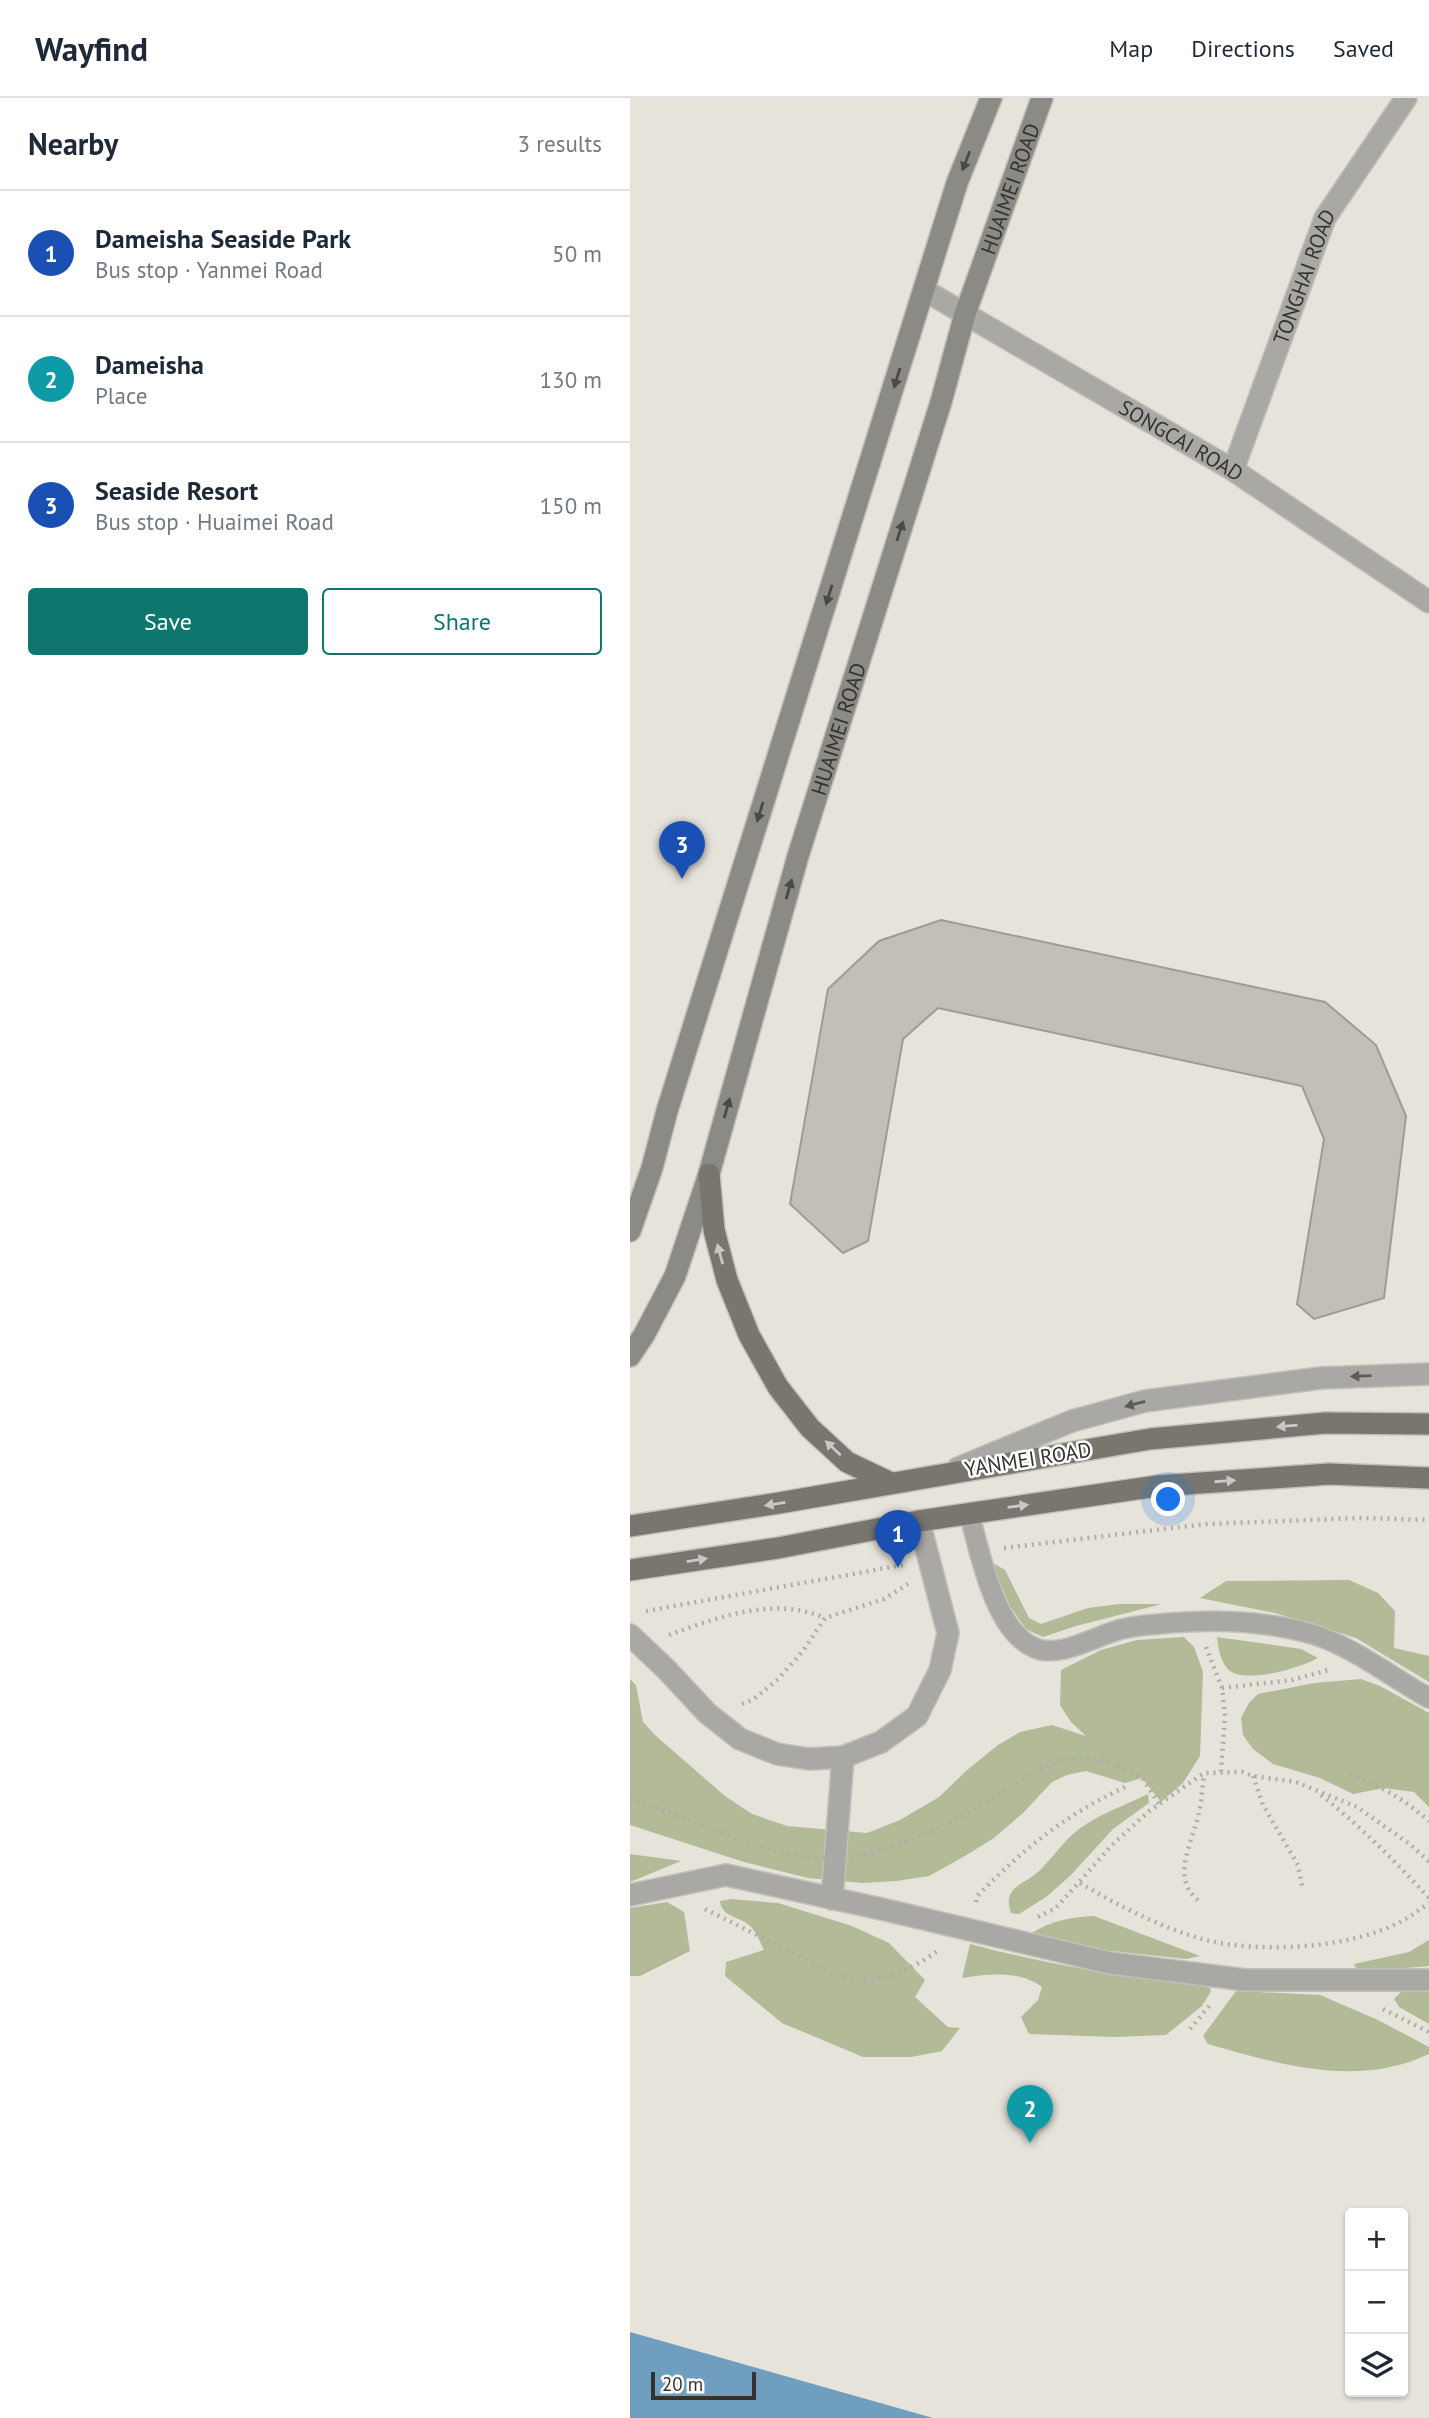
<!DOCTYPE html>
<meta charset="utf-8">
<style>
body{margin:0;font-family:"PT Sans",sans-serif;background:#f2f2f3;color:#1f2937}
.controls{position:absolute;right:21px;bottom:21px;display:grid;overflow:hidden;border-radius:7px;box-shadow:0 2px 5px #0004}
.controls button{width:63px;height:63px;display:grid;place-items:center;padding:0;border:0;border-bottom:2px solid #e0e1e3;background:#fff;color:#1f2937;font:35px sans-serif}
.scale{position:absolute;left:21px;bottom:18px;width:105px;box-sizing:border-box;padding-left:7px;border:4px solid #353330;border-top:0;font-size:19px;line-height:24px;white-space:nowrap;color:#353330;-webkit-text-stroke:5px #fff;paint-order:stroke}
.you{position:absolute;left:539px;top:1402px;width:24px;height:24px;margin:-18px;border:5px solid #fff;border-radius:50%;background:#1a73e8;box-shadow:0 0 0 10px #1a73e833}
.badge{display:grid;place-items:center;width:46px;height:46px;border-radius:50%;background:#0f766e;color:#fff;font-size:23px;font-weight:700}
.pin{position:absolute;translate:-50% -58px;filter:drop-shadow(0 2px 4px #0008)}
.pin::after{content:'';position:absolute;top:37px;width:24px;height:21px;background:inherit;clip-path:polygon(0 0,100% 0,50% 100%)}
.list{margin:0;padding:0;list-style:none}
h2{display:flex;justify-content:space-between;align-items:center;height:91px;margin:0;padding:0 28px;font-size:30px}
h2 small{font-size:23px;font-weight:400;color:#747a83}
.list li{display:grid;grid-template-columns:46px 1fr auto;gap:21px;align-items:center;box-sizing:border-box;height:126px;padding:0 28px;border-top:2px solid #e0e1e3}
.list b{display:block;font-size:26px;white-space:nowrap}
.list p{margin:0;font-size:23px;white-space:nowrap;color:#747a83}
.list em{font-size:23px;font-style:normal;color:#747a83}
.actions{display:flex;gap:14px;padding:21px 28px}
.actions a{flex:1;padding:16px 0;border:2px solid #0f766e;border-radius:7px;text-align:center;font-size:24px;color:#0f766e}
.actions .main{background:#0f766e;color:#fff}
.icon{flex:none;width:38px;height:38px;fill:none;stroke:currentColor;stroke-width:2;stroke-linecap:round;stroke-linejoin:round}
.map{position:relative;flex:none;width:799px;height:2320px;overflow:hidden}
header{display:flex;align-items:center;gap:42px;box-sizing:border-box;height:98px;padding:0 35px;background:#fff;border-bottom:2px solid #e0e1e3}
header strong{font-size:33px}
nav{display:flex;gap:38px;margin-inline-start:auto;font-size:24px}
main{display:flex}
aside{flex:1;background:#fff}
.map>svg:first-child{display:block}
.green{fill:#b2ba97}
.water{fill:#6f9ebe}
.building{fill:#c2bfb7;stroke:#9f9c95;stroke-width:2}
.lines{fill:none;stroke-linecap:round;stroke-linejoin:round}
.lane-casing{stroke:#c3c0b9;stroke-width:22}
.street-casing{stroke:#c3c0b9;stroke-width:24}
.secondary-casing{stroke:#c3c0b9;stroke-width:24}
.primary-casing{stroke:#c3c0b9;stroke-width:24}
.path{stroke:#b0ada7;stroke-width:4.5;stroke-dasharray:2 5;stroke-linecap:butt}
.lane{stroke:#a9a8a4;stroke-width:19}
.street{stroke:#a9a8a4;stroke-width:21}
.secondary{stroke:#8c8a85;stroke-width:21}
.primary{stroke:#78766f;stroke-width:21}
.path-bridge{stroke:#b0ada7;stroke-width:4.5;stroke-dasharray:2 5;stroke-linecap:butt}
.oneway{fill:#4b4945}
.oneway2{fill:#c9c8c5}
.oneway3{fill:#5e5c59}
.labels{text-anchor:middle;dominant-baseline:central;stroke-width:5;stroke-linejoin:round;paint-order:stroke}
.street-label{font-size:21px;fill:#353330;stroke:#fff}
</style>
<header>
<strong>Wayfind</strong>
<nav><a>Map</a><a>Directions</a><a>Saved</a></nav>
</header>
<main>
<aside>
<h2>Nearby<small>3 results</small></h2>
<ul class="list">
<li><span class="badge" style="background:#1a4fb4">1</span><div><b>Dameisha Seaside Park</b><p>Bus stop · Yanmei Road</p></div><em>50 m</em></li>
<li><span class="badge" style="background:#0f9aa8">2</span><div><b>Dameisha</b><p>Place</p></div><em>130 m</em></li>
<li><span class="badge" style="background:#1a4fb4">3</span><div><b>Seaside Resort</b><p>Bus stop · Huaimei Road</p></div><em>150 m</em></li>
</ul>
<div class="actions"><a class="main">Save</a><a>Share</a></div>
</aside>
<div class="map">
<svg width="799" height="2320" viewBox="0 0 799 2320">
<rect width="100%" height="100%" fill="#e6e3db"/>
<g class="green">
<polygon points="361,1464 375,1472 399,1520 411,1526 458,1510 489,1506 532,1506 446,1528 413,1539 396,1531 380,1508"/>
<polygon points="719,1482 748,1495 765,1513 764,1550 799,1558 799,1584 726,1540 645,1515 570,1500 596,1483"/>
<polygon points="554,1539 564,1549 573,1574 570,1658 553,1685 531,1704 512,1680 495,1685 456,1673 437,1677 422,1684 393,1715 364,1740 335,1758 299,1778 266,1783 233,1785 178,1780 114,1764 0,1727 0,1581 6,1587 13,1624 26,1638 95,1698 122,1716 157,1728 237,1735 270,1722 309,1699 336,1673 368,1647 390,1634 422,1627 456,1638 441,1624 430,1607 431,1572 471,1552 507,1542"/>
<path d="M 587,1539 L 671,1551 L 688,1560 C 670,1570 627,1582 606,1576 C 592,1572 588,1551 587,1539 Z"/>
<polygon points="731,1581 750,1588 799,1615 799,1709 784,1694 754,1690 723,1696 690,1680 643,1666 623,1651 613,1637 611,1620 619,1605 628,1596 684,1585"/>
<path d="M 518,1696 L 519,1705 L 483,1731 L 440,1778 L 416,1799 L 389,1816 L 381,1815 C 372,1789 392,1788 408,1774 C 423,1760 433,1743 449,1731 C 469,1716 496,1707 518,1696 Z"/>
<polygon points="0,1756 51,1763 0,1784"/>
<path d="M 101,1801 L 148,1805 L 222,1828 L 259,1845 L 295,1882 L 285,1899 L 318,1929 L 330,1930 L 312,1953 L 281,1959 L 233,1959 L 152,1925 L 95,1878 L 96,1864 L 134,1852 C 130,1844 126,1832 119,1827 C 109,1818 92,1820 90,1803 Z"/>
<polygon points="37,1804 54,1814 60,1853 10,1878 0,1878 0,1810"/>
<path d="M 464,1818 L 570,1858 L 556,1861 L 436,1848 L 400,1836 C 421,1823 440,1819 464,1818 Z"/>
<polygon points="799,1842 799,1868 728,1874 724,1866 779,1854"/>
<path d="M 340,1846 C 419,1867 498,1880 579,1888 L 581,1893 L 572,1908 L 536,1937 L 484,1939 L 399,1936 L 391,1919 L 408,1902 L 412,1889 C 390,1872 358,1876 332,1880 Z"/>
<path d="M 606,1893 L 690,1897 L 748,1922 L 799,1949 L 799,1956 C 727,1990 651,1967 578,1946 L 573,1938 Z"/>
<polygon points="772,1893 799,1894 799,1926 769,1909 764,1901"/>
</g>
<polygon class="water" points="0,2234 303,2320 0,2320"/>
<polygon class="building" points="311,822 695,904 746,947 776,1018 754,1200 684,1221 667,1206 694,1041 672,988 308,910 273,941 238,1143 213,1155 160,1106 198,891 249,843"/>
<g class="lines">
<g class="lane-casing">
<path id="lane" d="M 339,1415 C 350,1454 364,1533 405,1550 C 430,1561 467,1537 492,1531 C 503,1528 517,1527 529,1526 C 579,1521 634,1522 682,1536 C 724,1549 761,1579 799,1600"/>
</g>
<g class="street-casing">
<g id="street">
<path id="s1" d="M 294,192 L 603,372 L 799,504"/>
<path id="s2" d="M 603,372 L 695,120 L 776,0"/>
<polyline points="328,1370 442,1323 515,1303 691,1280 799,1276"/>
<polyline points="0,1537 36,1571 77,1615 110,1641 147,1656 179,1661 213,1659 251,1644 287,1618 310,1572 318,1535 289,1423"/>
<polyline points="0,1797 96,1777 256,1812 480,1865 616,1882 799,1882"/>
<polyline points="202,1801 213,1659"/>
</g>
</g>
<g class="secondary-casing">
<g id="secondary">
<polyline points="0,1133 22,1070 37,1013 327,85 361,0"/>
<path id="s3" d="M 0,1258 L 14,1237 L 45,1178 L 79,1076 L 168,758 L 311,304 L 335,216 L 412,0"/>
</g>
</g>
<g class="primary-casing">
<g id="primary">
<polyline points="79,1076 84,1132 97,1182 119,1237 148,1289 180,1330 217,1364 261,1385"/>
<polyline points="0,1428 149,1405 520,1341 695,1325 799,1326"/>
<polyline points="0,1472 148,1450 289,1423 527,1388 699,1376 799,1380"/>
</g>
</g>
<g class="path">
<polyline points="374,1450 576,1426 730,1420 799,1422"/>
<polyline points="16,1513 273,1467"/>
<path d="M 39,1537 C 88,1519 145,1498 195,1520"/>
<polyline points="576,1549 592,1590 595,1618 591,1674"/>
<polyline points="592,1590 662,1582 698,1572"/>
<polyline points="112,1606 124,1601 148,1581 173,1553 195,1520 254,1501 278,1486"/>
<polyline points="488,1667 512,1680 529,1706"/>
<path d="M 720,1677 C 753,1688 773,1701 799,1723"/>
<polyline points="623,1678 633,1707 668,1767 672,1788"/>
<path d="M 691,1697 C 730,1728 765,1763 799,1800"/>
<polyline points="0,1701 6,1703"/>
<path d="M 450,1785 C 485,1806 532,1830 572,1841 C 627,1856 721,1851 772,1823 C 782,1818 790,1811 799,1805"/>
<path d="M 568,1802 C 540,1780 563,1743 569,1715 C 572,1702 572,1689 574,1676"/>
<path d="M 346,1804 L 347,1798 C 396,1749 432,1719 495,1689"/>
<path d="M 75,1811 L 207,1877 C 214,1879 222,1882 229,1882 C 258,1883 287,1868 309,1852"/>
<polyline points="408,1819 426,1810 481,1748 518,1714 574,1675 613,1674 623,1678 666,1684 727,1709 781,1747 799,1764"/>
<polyline points="753,1911 799,1934"/>
<polyline points="560,1931 581,1906"/>
</g>
<use href="#lane" class="lane"/>
<use href="#street" class="street"/>
<use href="#secondary" class="secondary"/>
<use href="#primary" class="primary"/>
<path class="path-bridge" d="M 6,1703 C 69,1722 131,1760 198,1760 C 253,1760 310,1731 356,1704 C 386,1687 420,1657 457,1660 C 467,1660 478,1665 488,1667"/>
</g>
<defs><path id="oneway-solid" d="M-6-.8H1V-3.2L6.5 0L1 3.2V.8H-6Z" transform="scale(1.75)"/></defs>
<g class="oneway">
<use href="#oneway-solid" transform="translate(336 63) rotate(111)"/>
<use href="#oneway-solid" transform="translate(267 280) rotate(107)"/>
<use href="#oneway-solid" transform="translate(270 433) rotate(-72)"/>
<use href="#oneway-solid" transform="translate(199 497) rotate(107)"/>
<use href="#oneway-solid" transform="translate(130 714) rotate(107)"/>
<use href="#oneway-solid" transform="translate(159 791) rotate(-74)"/>
<use href="#oneway-solid" transform="translate(97 1010) rotate(-74)"/>
</g>
<g class="oneway2">
<use href="#oneway-solid" transform="translate(90 1156) rotate(-105)"/>
<use href="#oneway-solid" transform="translate(657 1328) rotate(175)"/>
<use href="#oneway-solid" transform="translate(203 1350) rotate(-137)"/>
<use href="#oneway-solid" transform="translate(595 1383) rotate(-4)"/>
<use href="#oneway-solid" transform="translate(145 1406) rotate(171)"/>
<use href="#oneway-solid" transform="translate(388 1408) rotate(-8)"/>
<use href="#oneway-solid" transform="translate(67 1462) rotate(-9)"/>
</g>
<g class="oneway3">
<use href="#oneway-solid" transform="translate(731 1278) rotate(178)"/>
<use href="#oneway-solid" transform="translate(505 1306) rotate(165)"/>
</g>
<g class="labels">
<g class="street-label">
<text stroke="none"><textPath href="#s3" startOffset="1230">HUAIMEI ROAD</textPath></text>
<text stroke="none"><textPath href="#s2" startOffset="206">TONGHAI ROAD</textPath></text>
<text stroke="none"><textPath href="#s1" startOffset="298">SONGCAI ROAD</textPath></text>
<text stroke="none"><textPath href="#s3" startOffset="663">HUAIMEI ROAD</textPath></text>
<text transform="translate(398 1361) rotate(-9)">YANMEI ROAD</text>
</g>
</g>
</svg>
<div class="controls">
<button>+</button>
<button>−</button>
<button><svg class="icon" aria-label="layers" viewBox="0 0 24 24"><path d="M12 4l9 5-9 5-9-5zM3 14l9 5 9-5"/></svg></button>
</div>
<div class="scale">20 m</div>
<div class="you"></div>
<div class="pin badge" style="left:268px;top:1470px;background:#1a4fb4">1</div>
<div class="pin badge" style="left:400px;top:2045px;background:#0f9aa8">2</div>
<div class="pin badge" style="left:52px;top:781px;background:#1a4fb4">3</div>
</div>
</main>
